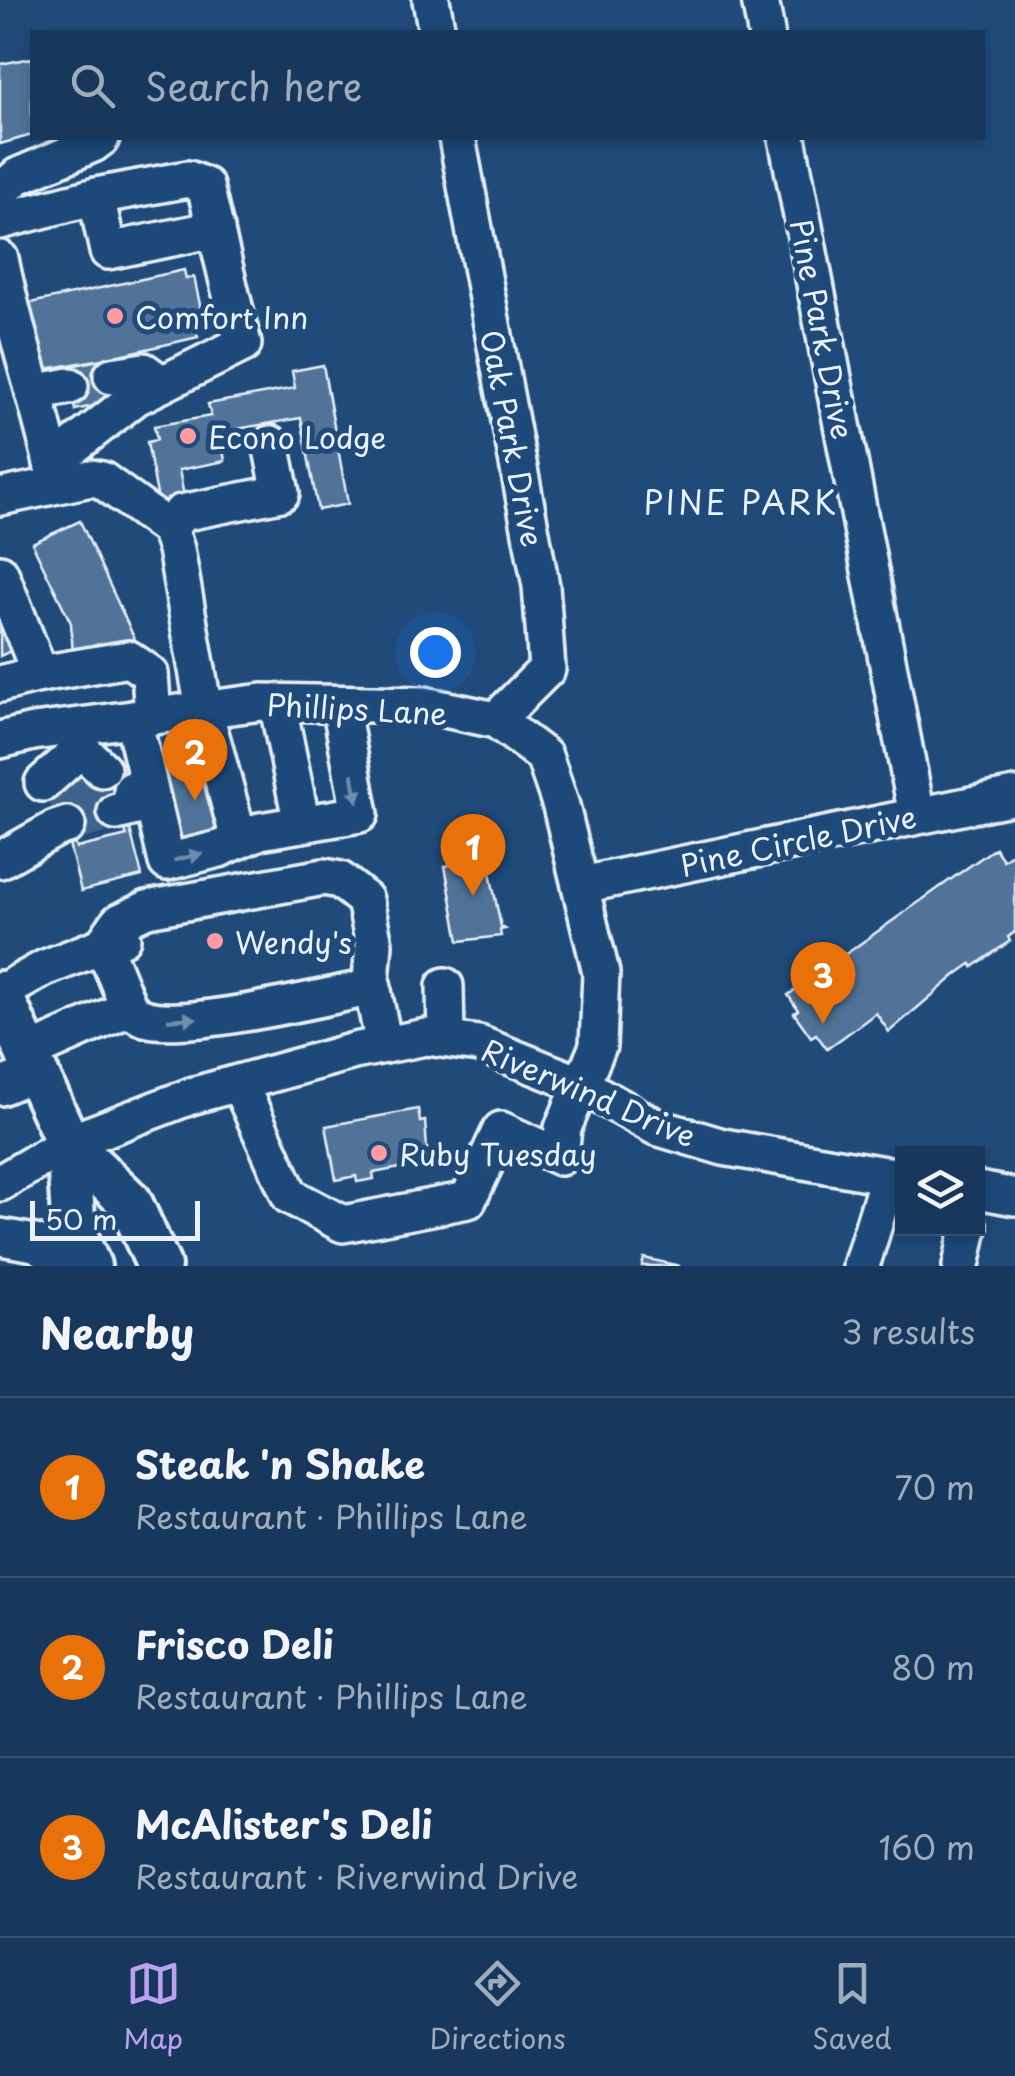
<!DOCTYPE html>
<meta charset="utf-8">
<style>
body{margin:0;font-family:"Playpen Sans",sans-serif;background:#203f62;color:#f1f3f6}
.controls{position:absolute;right:30px;bottom:30px;display:grid;overflow:hidden;border-radius:0px;box-shadow:0 5px 15px #0003}
.controls button{width:90px;height:90px;display:grid;place-items:center;padding:0;border:0;border-bottom:2px solid #365272;background:#17385c;color:#f1f3f6;font:50px sans-serif}
.scale{position:absolute;left:30px;bottom:25px;width:170px;box-sizing:border-box;padding-left:10px;border:5px solid #e8f1f8;border-top:0;font-size:28px;line-height:35px;white-space:nowrap;color:#e8f1f8;-webkit-text-stroke:8px #1f4a7a;paint-order:stroke}
.you{position:absolute;left:435px;top:652px;width:35px;height:35px;margin:-25px;border:8px solid #fff;border-radius:50%;background:#1a73e8;box-shadow:0 0 0 15px #1a73e833}
.badge{display:grid;place-items:center;width:65px;height:65px;border-radius:50%;background:#bca0f2;color:#fff;font-size:32px;font-weight:700}
.pin{position:absolute;translate:-50% -82px;filter:drop-shadow(0 2px 5px #0008)}
.pin::after{content:'';position:absolute;top:52px;width:35px;height:30px;background:inherit;clip-path:polygon(0 0,100% 0,50% 100%)}
.list{margin:0;padding:0;list-style:none}
h2{display:flex;justify-content:space-between;align-items:center;height:130px;margin:0;padding:0 40px;font-size:42px}
h2 small{font-size:32px;font-weight:400;color:#9eacbb}
.list li{display:grid;grid-template-columns:65px 1fr auto;gap:30px;align-items:center;box-sizing:border-box;height:180px;padding:0 40px;border-top:2px solid #365272}
.list b{display:block;font-size:38px;white-space:nowrap}
.list p{margin:0;font-size:32px;white-space:nowrap;color:#9eacbb}
.list em{font-size:32px;font-style:normal;color:#9eacbb}
.icon{flex:none;width:55px;height:55px;fill:none;stroke:currentColor;stroke-width:2;stroke-linecap:round;stroke-linejoin:round}
.map{position:relative;flex:none;width:1015px;height:1266px;overflow:hidden}
.search{position:absolute;background:#17385c;box-shadow:0 5px 15px #0003;left:30px;right:30px;top:30px;height:110px;display:flex;align-items:center;gap:25px;box-sizing:border-box;padding:0 35px;border-radius:0px;color:#9eacbb;font-size:38px}
.sheet{height:670px;background:#17385c}
nav{display:flex;justify-content:space-around;align-items:center;box-sizing:border-box;height:140px;border-top:2px solid #365272;background:#17385c;font-size:28px;color:#9eacbb}
nav a{display:grid;justify-items:center;gap:5px}
nav .on{color:#bca0f2}
.map>svg:first-child{display:block}
.building{fill:#517399;stroke:#e8f1f8;stroke-width:2.5}
.lines{fill:none;stroke-linecap:round;stroke-linejoin:round}
.minor-tunnel{stroke:#3d638d;stroke-width:35;stroke-dasharray:35 18;stroke-linecap:butt}
.minor-casing{stroke:#e8f1f8;stroke-width:42}
.major-casing{stroke:#e8f1f8;stroke-width:50}
.minor{stroke:#1f4a7a;stroke-width:35}
.major{stroke:#1f4a7a;stroke-width:42}
.oneway{fill:#6f8dac}
.poi-dot{fill:#ff9aa2;stroke:#1f4a7a;stroke-width:4}
.labels{text-anchor:middle;dominant-baseline:central;stroke-width:10;stroke-linejoin:round;paint-order:stroke}
.poi-label{font-size:30px;fill:#e8f1f8;stroke:#1f4a7a;text-anchor:start}
.street-label{font-size:30px;fill:#e8f1f8;stroke:#1f4a7a}
.neighbourhood-label{font-size:32px;letter-spacing:2.5px;fill:#e8f1f8;stroke:#1f4a7a}
</style>
<div class="map">
<svg width="1015" height="1266" viewBox="0 0 1015 1266">
<rect width="100%" height="100%" fill="#1f4a7a"/>
<filter id="ink" filterUnits="userSpaceOnUse"><feTurbulence type="fractalNoise" baseFrequency=".01" numOctaves="2"/><feDisplacementMap in="SourceGraphic" scale="20" xChannelSelector="R" yChannelSelector="G"/><feConvolveMatrix kernelMatrix="1 2 1 2 8 2 1 2 1" color-interpolation-filters="sRGB"/></filter>
<g filter="url(#ink)">
<g class="building">
<polygon points="32,58 32,135 0,144 0,64"/>
<polygon points="184,270 186,279 194,277 205,328 196,329 198,337 108,358 40,370 26,304"/>
<polygon points="108,358 117,401 75,410 66,367"/>
<polygon points="323,365 348,504 318,510 301,418 220,432 225,461 179,470 185,501 159,505 147,442 157,440 154,426 211,416 208,404 295,388 292,371"/>
<polygon points="80,521 138,646 73,658 71,623 32,543"/>
<polygon points="0,617 15,649 0,656"/>
<polygon points="187,756 193,780 207,777 229,834 172,846 158,763"/>
<polygon points="130,829 142,876 81,891 69,844 74,843 76,848 127,836 125,830"/>
<polygon points="995,848 1003,860 1015,852 1015,932 1008,937 1010,941 973,967 971,964 957,974 889,1032 876,1013 827,1049 816,1034 811,1037 794,1013 798,1010 788,995"/>
<polygon points="487,857 501,927 505,929 500,930 501,936 459,941 445,866"/>
<polygon points="418,1109 420,1122 425,1121 428,1163 373,1173 374,1179 357,1182 356,1176 336,1180 326,1126"/>
<polygon points="644,1258 680,1266 642,1266"/>
</g>
<g class="lines">
<g class="minor-tunnel">
<polyline points="125,762 132,790"/>
<polyline points="86,772 97,817"/>
<polyline points="61,777 73,824"/>
<polyline points="67,825 116,812"/>
</g>
<g class="minor-casing">
<g id="minor">
<polyline points="431,0 437,32"/>
<polyline points="760,0 766,32"/>
<polyline points="457,138 541,586 547,669 496,720"/>
<polyline points="787,138 917,815"/>
<polyline points="0,192 18,176 93,144 101,138"/>
<polyline points="96,196 108,251 216,229"/>
<polyline points="0,221 96,196 188,179 205,186 243,344 136,397 52,463"/>
<path d="M 0,259 C 15,335 41,408 57,485"/>
<polyline points="112,376 144,371 162,384"/>
<polyline points="34,393 70,386"/>
<polyline points="0,497 91,478 102,480 169,529 176,549 204,710 239,839"/>
<polyline points="169,529 181,513 281,493 271,444"/>
<polyline points="0,573 40,674 0,684"/>
<polyline points="40,674 129,659 150,674 153,716"/>
<polyline points="277,702 302,824"/>
<polyline points="133,719 167,862 219,849 260,831 360,814 340,704"/>
<polyline points="0,740 33,732 262,702 425,705 496,720 544,756 561,806 601,973 598,1046 563,1128 560,1157 501,1130 468,1200 343,1224 290,1196 239,1083"/>
<polyline points="43,783 81,749 102,769"/>
<polyline points="116,812 136,807 132,790"/>
<polyline points="0,860 55,829 67,825"/>
<polyline points="582,885 1015,796"/>
<polyline points="103,945 119,922 147,909 324,877 340,880 365,900 374,944 371,981 384,1045"/>
<polyline points="103,945 129,1008"/>
<polyline points="445,986 446,1039"/>
<polyline points="0,993 45,968 122,938"/>
<path d="M 27,1053 L 129,1008 C 133,1011 137,1015 142,1017 C 178,1033 328,996 373,987"/>
<polyline points="0,1087 34,1073"/>
<polyline points="0,1183 68,1143 191,1096 354,1051 426,1037 479,1044 579,1084 656,1127 723,1147 902,1178"/>
<polyline points="978,1190 1015,1197"/>
<polyline points="0,1237 35,1243 78,1266"/>
<polyline points="861,1266 889,1175"/>
<polyline points="961,1266 969,1228"/>
</g>
</g>
<g class="major-casing">
<g id="major">
<polyline points="0,993 68,1143 130,1202 159,1266"/>
<polyline points="68,1143 74,1233 89,1266"/>
</g>
</g>
<use href="#minor" class="minor"/>
<use href="#major" class="major"/>
</g>
<defs><path id="oneway-solid" d="M-6-.8H1V-3.2L6.5 0L1 3.2V.8H-6Z" transform="scale(2.5)"/></defs>
<g class="oneway">
<use href="#oneway-solid" transform="translate(355 788) rotate(80)"/>
<use href="#oneway-solid" transform="translate(188 857) rotate(-14)"/>
<use href="#oneway-solid" transform="translate(182 1019) rotate(-3)"/>
</g>
</g>
<g class="poi-dot">
<circle cx="115" cy="316" r="10"/>
<circle cx="188" cy="436" r="10"/>
<circle cx="215" cy="941" r="10"/>
<circle cx="379" cy="1153" r="10"/>
</g>
<g class="labels">
<g class="poi-label">
<text x="135" y="316">Comfort Inn</text>
<text x="208" y="436">Econo Lodge</text>
<text x="235" y="941">Wendy's</text>
<text x="399" y="1153">Ruby Tuesday</text>
</g>
<g class="street-label">
<text transform="translate(823 329) rotate(79)">Pine Park Drive</text>
<text transform="translate(513 438) rotate(79)">Oak Park Drive</text>
<text transform="translate(357 708) rotate(3)">Phillips Lane</text>
<text transform="translate(798 840) rotate(-12)">Pine Circle Drive</text>
<text transform="translate(589 1092) rotate(23)">Riverwind Drive</text>
</g>
<g class="neighbourhood-label">
<text x="741" y="502">PINE PARK</text>
</g>
</g>
</svg>
<div class="controls">
<button><svg class="icon" aria-label="layers" viewBox="0 0 24 24"><path d="M12 4l9 5-9 5-9-5zM3 14l9 5 9-5"/></svg></button>
</div>
<div class="scale">50 m</div>
<div class="you"></div>
<div class="pin badge" style="left:473px;top:896px;background:#e8710a">1</div>
<div class="pin badge" style="left:195px;top:801px;background:#e8710a">2</div>
<div class="pin badge" style="left:823px;top:1024px;background:#e8710a">3</div>
<div class="search"><svg class="icon" aria-label="search" viewBox="0 0 24 24"><circle cx="10" cy="10" r="6"/><path d="M15 15l6 6"/></svg>Search here</div>
</div>
<section class="sheet">
<h2>Nearby<small>3 results</small></h2>
<ul class="list">
<li><span class="badge" style="background:#e8710a">1</span><div><b>Steak 'n Shake</b><p>Restaurant · Phillips Lane</p></div><em>70 m</em></li>
<li><span class="badge" style="background:#e8710a">2</span><div><b>Frisco Deli</b><p>Restaurant · Phillips Lane</p></div><em>80 m</em></li>
<li><span class="badge" style="background:#e8710a">3</span><div><b>McAlister's Deli</b><p>Restaurant · Riverwind Drive</p></div><em>160 m</em></li>
</ul>
</section>
<nav>
<a class="on"><svg class="icon" aria-label="map" viewBox="0 0 24 24"><path d="M3 6l6-2 6 2 6-2v14l-6 2-6-2-6 2zM9 4v14M15 6v14"/></svg>Map</a>
<a><svg class="icon" aria-label="directions" viewBox="0 0 24 24"><path d="M12 3l9 9-9 9-9-9zM9 14v-3h6M13 9l2 2-2 2"/></svg>Directions</a>
<a><svg class="icon" aria-label="saved" viewBox="0 0 24 24"><path d="M7 4h10v16l-5-4-5 4z"/></svg>Saved</a>
</nav>
